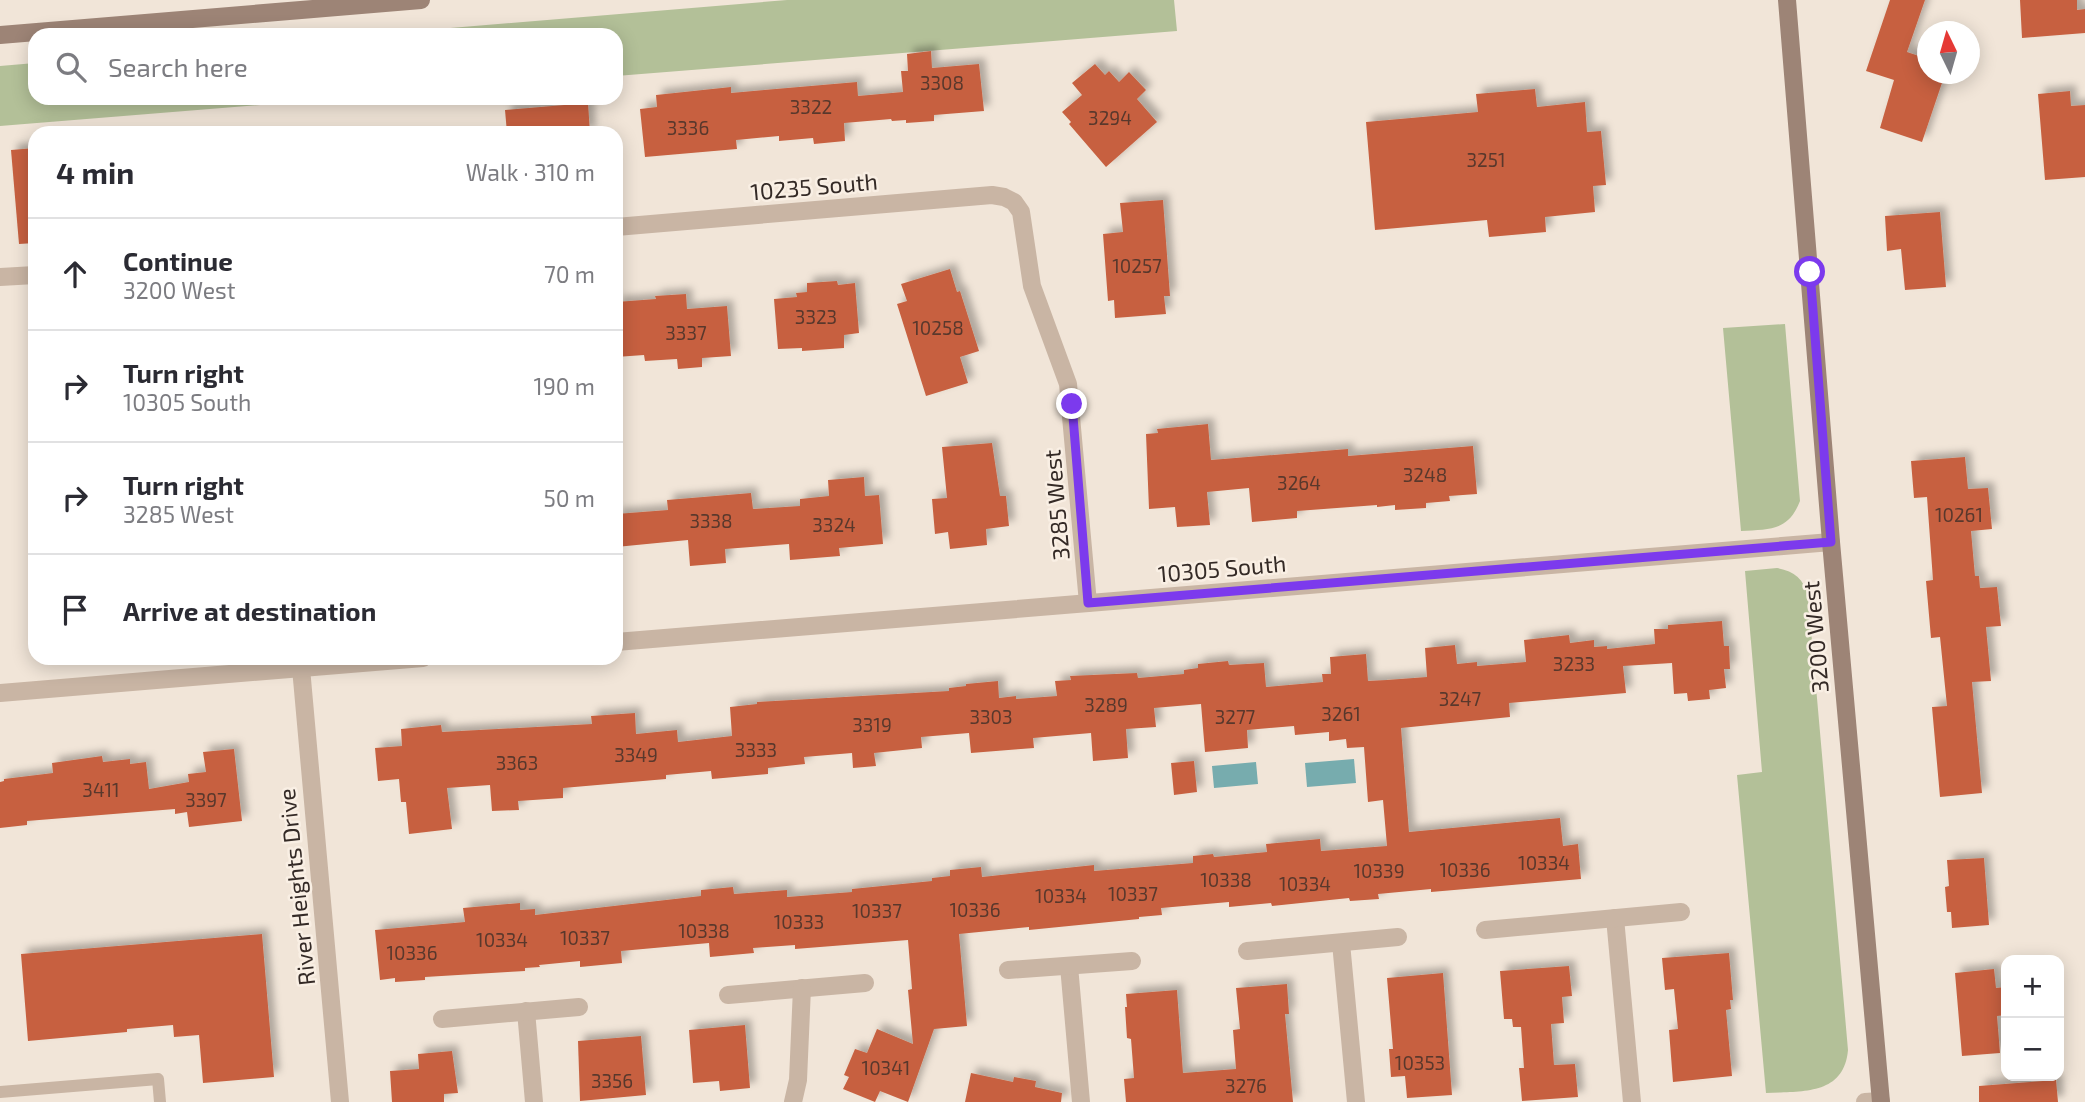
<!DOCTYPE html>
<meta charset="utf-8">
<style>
body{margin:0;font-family:"Exo 2",sans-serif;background:#f2f2f3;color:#2b2b33}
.controls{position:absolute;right:21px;bottom:21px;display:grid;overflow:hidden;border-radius:14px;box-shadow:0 4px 18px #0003}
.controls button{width:63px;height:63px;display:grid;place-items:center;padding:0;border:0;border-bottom:2px solid #e1e1e2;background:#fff;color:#2b2b33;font:35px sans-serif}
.compass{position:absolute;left:1917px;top:21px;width:63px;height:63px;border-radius:50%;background:#fff;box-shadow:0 4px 18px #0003;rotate:355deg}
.stop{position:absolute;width:21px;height:21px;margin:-16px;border:5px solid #7c3aed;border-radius:50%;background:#fff}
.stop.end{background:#7c3aed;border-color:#fff;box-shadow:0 2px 7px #0008}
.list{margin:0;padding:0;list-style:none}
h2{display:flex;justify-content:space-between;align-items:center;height:91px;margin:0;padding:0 28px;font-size:30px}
h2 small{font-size:23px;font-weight:400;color:#7c7c81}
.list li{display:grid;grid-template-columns:46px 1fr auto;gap:21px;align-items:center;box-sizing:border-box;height:112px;padding:0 28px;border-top:2px solid #e1e1e2}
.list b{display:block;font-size:26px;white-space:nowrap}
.list p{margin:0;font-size:23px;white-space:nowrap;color:#7c7c81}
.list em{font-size:23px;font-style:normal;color:#7c7c81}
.icon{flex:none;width:38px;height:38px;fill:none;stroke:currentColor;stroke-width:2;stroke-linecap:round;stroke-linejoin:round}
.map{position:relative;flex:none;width:2085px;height:1102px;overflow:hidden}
.search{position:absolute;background:#fff;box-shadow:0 4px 18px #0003;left:28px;top:28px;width:595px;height:77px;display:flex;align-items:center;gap:18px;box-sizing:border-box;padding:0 24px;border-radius:21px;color:#7c7c81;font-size:26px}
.panel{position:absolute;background:#fff;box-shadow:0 4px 18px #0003;left:28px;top:126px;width:595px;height:539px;border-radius:21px}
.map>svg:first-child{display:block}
.green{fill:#b3c098}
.water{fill:#77acae}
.building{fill:#c76140;filter:url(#shadow)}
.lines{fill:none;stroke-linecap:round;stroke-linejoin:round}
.lane{stroke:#c9b5a4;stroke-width:12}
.street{stroke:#c9b5a4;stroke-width:18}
.secondary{stroke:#9d8476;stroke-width:18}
.route{stroke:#7c3aed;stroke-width:9}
.labels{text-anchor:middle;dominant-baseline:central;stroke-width:5;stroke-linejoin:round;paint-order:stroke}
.number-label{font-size:19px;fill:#59382c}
.street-label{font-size:23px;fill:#342a26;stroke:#f9efe4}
</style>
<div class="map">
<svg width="2085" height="1102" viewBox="0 0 2085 1102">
<defs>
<filter id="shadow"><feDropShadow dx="6" dy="-6" stdDeviation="3.5" flood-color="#0004"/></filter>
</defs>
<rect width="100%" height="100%" fill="#f1e5d8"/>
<g class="green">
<polygon points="787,0 1174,0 1177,31 616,76 616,35 367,35"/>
<polygon points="35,63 35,98 347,98 0,126 0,66"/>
<path d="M 1785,324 L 1800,501 C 1788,532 1769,529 1741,531 L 1723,328 Z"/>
<path d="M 1777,568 C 1794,571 1804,579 1808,596 L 1848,1050 C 1844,1096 1801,1091 1766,1093 L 1737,775 L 1762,772 L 1745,571 Z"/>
</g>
<g class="water">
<polygon points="1354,759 1356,783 1307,787 1305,763"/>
<polygon points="1256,762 1258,784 1214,788 1212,766"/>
</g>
<g class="building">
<polygon points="1890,0 1925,0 1907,52 1928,59 1928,74 1945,74 1922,142 1880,128 1894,80 1866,71"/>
<polygon points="2020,0 2077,0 2077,10 2085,9 2085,33 2022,38"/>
<polygon points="931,51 932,68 979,64 984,111 934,115 934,121 906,123 906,120 892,121 891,119 844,123 845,141 814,144 813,138 779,141 779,136 736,140 737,149 645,157 640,109 657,107 656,95 731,87 731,93 857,82 858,96 903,92 901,71 908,71 907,54"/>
<polygon points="1095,64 1105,75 1109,71 1119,82 1129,72 1146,90 1137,99 1157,122 1106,167 1069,124 1071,122 1062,112 1082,95 1072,83"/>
<polygon points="1535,89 1537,107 1585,102 1587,132 1601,131 1606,185 1593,186 1595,212 1545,217 1546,232 1489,237 1487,220 1375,230 1366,122 1478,112 1476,94"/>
<polygon points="2070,91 2071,106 2085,105 2085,177 2045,180 2038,94"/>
<polygon points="588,103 590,133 507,133 505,110"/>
<polygon points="35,148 35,243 19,244 11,150"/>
<polygon points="1163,200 1170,296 1164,296 1166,314 1115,318 1114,300 1108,301 1103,234 1123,232 1120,203"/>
<polygon points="1940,212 1946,287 1905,290 1901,249 1887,251 1885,216"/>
<polygon points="950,269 957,292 960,291 979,351 960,357 968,383 926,396 897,304 907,301 901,284"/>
<polygon points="837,281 838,285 855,283 859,333 844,335 844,348 802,351 802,348 778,349 774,299 797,297 796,293 807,292 807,283"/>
<polygon points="686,294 687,309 727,306 731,356 702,358 702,367 678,369 677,359 645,361 644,355 616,357 616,302 656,299 655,296"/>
<polygon points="1208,424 1211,460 1348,449 1348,456 1473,446 1477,494 1449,496 1450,501 1426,503 1426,508 1395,510 1395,505 1377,507 1377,505 1297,511 1297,518 1252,522 1249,488 1207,492 1210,525 1177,527 1175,507 1149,509 1146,434 1158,433 1157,429"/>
<polygon points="992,443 1000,496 1006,496 1009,526 986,529 987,545 950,549 948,532 935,534 932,499 947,498 942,447"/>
<polygon points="1965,457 1968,489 1988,488 1992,529 1971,531 1975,576 1979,576 1980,588 1997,587 2001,626 1986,627 1991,681 1972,682 1982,793 1940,797 1932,707 1947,706 1940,637 1931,638 1926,581 1933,580 1927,497 1914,498 1911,461"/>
<polygon points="864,477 865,496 879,495 883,544 839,548 840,556 790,560 789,544 725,549 726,563 690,566 688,540 616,547 616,514 668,510 667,500 751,493 753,509 800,506 800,499 829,496 828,480"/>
<polygon points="1722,621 1724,646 1729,646 1730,669 1724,669 1726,688 1709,690 1710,699 1688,701 1687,693 1674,694 1672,663 1623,666 1626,693 1509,703 1510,717 1401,728 1409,832 1560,818 1563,846 1578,844 1581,879 1431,892 1431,889 1378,894 1379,899 1350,901 1349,898 1272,906 1271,903 1229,907 1229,902 1161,908 1162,915 1139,917 1139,919 1029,930 1029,927 959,934 967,1026 934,1029 908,1102 880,1091 875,1102 843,1089 849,1077 844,1075 855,1049 867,1053 877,1029 913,1044 908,990 912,989 908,940 795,949 795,945 753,948 754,953 710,957 709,943 621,951 622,963 580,967 580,961 539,965 540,967 525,968 525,971 425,977 425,980 395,982 395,978 380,980 375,930 465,922 463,908 520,903 520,910 535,909 535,915 701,896 701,890 733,887 734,894 787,890 787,897 852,892 852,889 932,881 932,878 950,876 950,870 981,867 982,877 1094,865 1094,871 1193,863 1193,856 1213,854 1214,857 1267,852 1266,844 1320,839 1321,851 1387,846 1383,800 1368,802 1364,747 1347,748 1346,739 1329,741 1329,732 1295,735 1294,726 1247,730 1248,748 1205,752 1201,704 1154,708 1156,727 1126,729 1128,758 1093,761 1091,733 1033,738 1034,748 971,753 969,733 921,737 922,748 874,753 876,766 853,768 852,753 804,757 805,764 768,768 768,774 712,779 711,771 666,775 666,779 563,788 563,798 518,801 519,810 492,811 490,785 447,788 452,829 409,834 406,802 401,802 399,779 378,781 375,748 402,746 401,729 441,725 442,732 592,724 591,716 635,713 636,734 677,730 678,742 732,736 730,707 757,704 757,702 949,691 949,688 966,686 966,684 998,681 999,698 1016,696 1016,699 1057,696 1055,681 1071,680 1070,676 1137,673 1138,678 1184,674 1184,670 1198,668 1198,664 1228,661 1229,665 1264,663 1266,687 1323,682 1322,674 1331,674 1330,657 1366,654 1368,681 1387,680 1427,677 1425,648 1455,645 1457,664 1477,662 1477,666 1526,662 1524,640 1569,635 1570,643 1594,640 1594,647 1607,646 1607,649 1655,644 1654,629 1668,629 1668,625"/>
<polygon points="234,749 242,821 189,827 187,812 175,814 175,809 27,821 27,825 0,828 0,782 4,781 4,779 53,773 52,763 102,756 103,762 130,759 130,764 146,762 149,789 189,782 188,774 206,772 203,752"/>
<polygon points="1194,761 1197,792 1174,795 1171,763"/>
<polygon points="1984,858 1989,925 1952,928 1951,912 1947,912 1945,887 1949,886 1947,860"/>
<polygon points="262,934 274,1077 203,1083 199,1035 174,1037 173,1025 127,1029 127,1032 28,1041 21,954"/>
<polygon points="1729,953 1733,1000 1730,1000 1731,1009 1726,1010 1732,1076 1673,1082 1669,1030 1678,1029 1674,989 1665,990 1662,958"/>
<polygon points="1569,966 1572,996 1562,997 1564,1023 1551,1024 1554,1065 1575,1064 1578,1097 1522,1101 1519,1068 1524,1068 1521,1027 1513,1027 1512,1019 1504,1019 1500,971"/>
<polygon points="1994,969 1996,988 2006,987 2006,1015 1997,1016 2000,1053 1962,1056 1955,973"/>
<polygon points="1443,973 1452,1095 1407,1098 1405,1076 1391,1077 1389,1049 1393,1049 1387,978"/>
<polygon points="1287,984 1289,1014 1285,1014 1293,1102 1126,1102 1124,1079 1134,1078 1131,1039 1127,1038 1125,1007 1127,1007 1126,994 1177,990 1183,1073 1236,1069 1233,1030 1240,1029 1236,988"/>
<polygon points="745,1025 750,1088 720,1091 719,1081 693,1083 689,1030"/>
<polygon points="641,1036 646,1095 580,1101 578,1041"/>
<polygon points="452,1051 458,1093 444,1094 444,1102 392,1102 390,1071 419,1069 418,1054"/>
<polygon points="971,1073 1013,1082 1014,1077 1036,1081 1035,1087 1062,1093 1061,1102 965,1102"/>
<polygon points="2056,1080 2058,1102 1979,1102 1979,1086"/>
</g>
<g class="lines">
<polyline class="lane" points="0,1092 158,1079 160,1102"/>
<g class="street">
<polyline points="616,227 992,195 1004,197 1014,202 1021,212 1032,286 1068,384 1088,603"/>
<polyline points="0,277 35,275"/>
<polyline points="616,642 1831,542"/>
<polyline points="301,668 340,1102"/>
<polyline points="0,693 423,658"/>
<polyline points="1615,918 1632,1102"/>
<polyline points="1485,930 1681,912"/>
<polyline points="1341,943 1356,1102"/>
<polyline points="1247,951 1398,937"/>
<polyline points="1069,966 1081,1102"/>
<polyline points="1008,970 1132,961"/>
<polyline points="728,995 865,983"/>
<polyline points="526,1011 534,1102"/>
<polyline points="442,1019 579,1007"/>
<polyline points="793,1102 798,1080 802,988"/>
<polyline points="1865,1102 1881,1101"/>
</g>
<g class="secondary">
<polyline points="1787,0 1831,542 1881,1102"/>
<polyline points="0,35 421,0"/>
</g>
</g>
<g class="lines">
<polyline class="route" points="1072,404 1088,603 1831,542 1810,272"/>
</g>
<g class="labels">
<g class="number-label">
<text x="942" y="82">3308</text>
<text x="811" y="106">3322</text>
<text x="1110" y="117">3294</text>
<text x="688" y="127">3336</text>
<text x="1486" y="159">3251</text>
<text x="1137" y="265">10257</text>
<text x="816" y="316">3323</text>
<text x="938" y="327">10258</text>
<text x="686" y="332">3337</text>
<text x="1425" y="474">3248</text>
<text x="1299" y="482">3264</text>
<text x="1959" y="514">10261</text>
<text x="711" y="520">3338</text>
<text x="834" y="524">3324</text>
<text x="1574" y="663">3233</text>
<text x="1460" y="698">3247</text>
<text x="1106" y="704">3289</text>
<text x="1341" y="713">3261</text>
<text x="991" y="716">3303</text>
<text x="1235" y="716">3277</text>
<text x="872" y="724">3319</text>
<text x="756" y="749">3333</text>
<text x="636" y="754">3349</text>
<text x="517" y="762">3363</text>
<text x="101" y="789">3411</text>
<text x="206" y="799">3397</text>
<text x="1544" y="862">10334</text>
<text x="1465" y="869">10336</text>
<text x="1379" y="870">10339</text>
<text x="1226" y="879">10338</text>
<text x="1305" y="883">10334</text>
<text x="1133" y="893">10337</text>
<text x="1061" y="895">10334</text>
<text x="975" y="909">10336</text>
<text x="877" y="910">10337</text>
<text x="799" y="921">10333</text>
<text x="704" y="930">10338</text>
<text x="585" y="937">10337</text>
<text x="502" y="939">10334</text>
<text x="412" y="952">10336</text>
<text x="1420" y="1062">10353</text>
<text x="886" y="1067">10341</text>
<text x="612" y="1080">3356</text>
<text x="1246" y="1085">3276</text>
</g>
<g class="street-label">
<text transform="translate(814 186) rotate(-5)">10235 South</text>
<text transform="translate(1056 505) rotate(-95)">3285 West</text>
<text transform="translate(1222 568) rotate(-5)">10305 South</text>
<text transform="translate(1815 637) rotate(-95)">3200 West</text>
<text transform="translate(296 887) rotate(-96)">River Heights Drive</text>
</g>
</g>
</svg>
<div class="controls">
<button>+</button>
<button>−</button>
</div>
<svg class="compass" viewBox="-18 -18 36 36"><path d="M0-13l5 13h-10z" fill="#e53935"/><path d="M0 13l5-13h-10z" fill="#7c7c81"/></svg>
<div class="stop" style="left:1810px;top:272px"></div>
<div class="stop end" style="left:1072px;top:404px"></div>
<div class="search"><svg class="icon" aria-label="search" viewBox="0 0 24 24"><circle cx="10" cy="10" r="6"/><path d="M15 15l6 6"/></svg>Search here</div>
<section class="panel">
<h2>4 min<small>Walk · 310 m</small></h2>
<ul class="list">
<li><svg class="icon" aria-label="ahead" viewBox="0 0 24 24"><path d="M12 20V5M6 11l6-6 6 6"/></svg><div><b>Continue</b><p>3200 West</p></div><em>70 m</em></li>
<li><svg class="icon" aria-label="right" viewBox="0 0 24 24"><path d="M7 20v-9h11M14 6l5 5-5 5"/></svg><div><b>Turn right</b><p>10305 South</p></div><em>190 m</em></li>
<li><svg class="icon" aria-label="right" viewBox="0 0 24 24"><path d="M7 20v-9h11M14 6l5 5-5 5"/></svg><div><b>Turn right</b><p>3285 West</p></div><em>50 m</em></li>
<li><svg class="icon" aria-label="arrive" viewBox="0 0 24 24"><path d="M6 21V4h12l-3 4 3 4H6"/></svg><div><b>Arrive at destination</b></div></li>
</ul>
</section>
</div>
